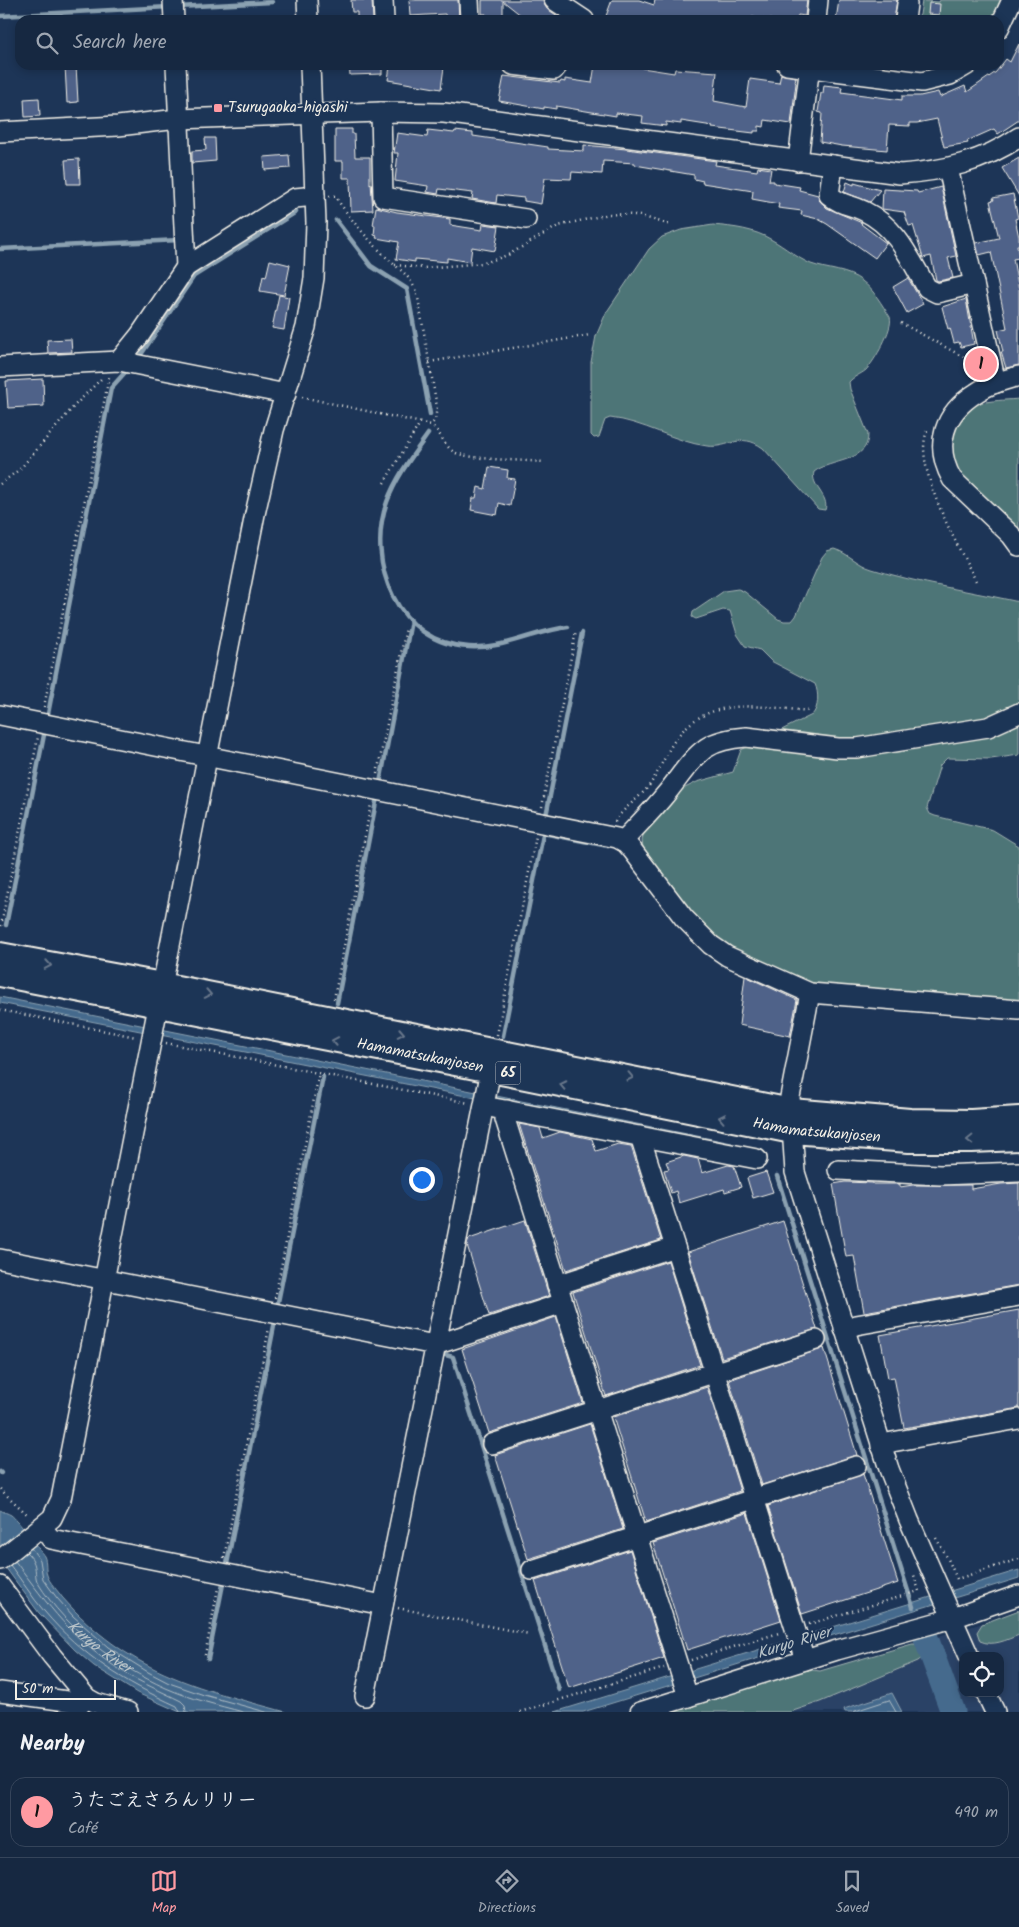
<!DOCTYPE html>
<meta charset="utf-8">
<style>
body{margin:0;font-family:Kalam,"Klee One",sans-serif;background:#23344c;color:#f1f3f6}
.controls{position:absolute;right:15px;bottom:15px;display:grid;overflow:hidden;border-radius:10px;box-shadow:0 2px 8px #0003}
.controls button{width:45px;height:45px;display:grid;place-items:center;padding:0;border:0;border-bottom:1px solid #35445a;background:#162841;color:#f1f3f6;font:25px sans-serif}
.scale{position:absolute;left:15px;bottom:12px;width:101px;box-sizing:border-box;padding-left:5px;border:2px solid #f4f1e8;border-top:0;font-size:14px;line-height:18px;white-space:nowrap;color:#f4f1e8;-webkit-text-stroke:4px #1d3557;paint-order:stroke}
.you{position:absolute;left:421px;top:1179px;width:18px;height:18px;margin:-12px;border:4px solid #fff;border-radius:50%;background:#1a73e8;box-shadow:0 0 0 8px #1a73e833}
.badge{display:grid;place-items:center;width:32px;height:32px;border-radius:50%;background:#ff9aa2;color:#111;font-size:16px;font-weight:700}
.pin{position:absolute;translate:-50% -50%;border:2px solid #fff;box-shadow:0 1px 5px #0006}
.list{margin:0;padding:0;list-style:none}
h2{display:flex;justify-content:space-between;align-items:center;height:65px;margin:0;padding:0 20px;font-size:21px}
h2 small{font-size:16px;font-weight:400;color:#9ea6b1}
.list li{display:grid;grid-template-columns:32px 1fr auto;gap:15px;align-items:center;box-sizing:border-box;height:70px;margin:0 10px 10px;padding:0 10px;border:1px solid #35445a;border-radius:15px}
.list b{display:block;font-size:19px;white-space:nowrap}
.list p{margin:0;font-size:16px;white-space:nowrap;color:#9ea6b1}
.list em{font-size:16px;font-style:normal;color:#9ea6b1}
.icon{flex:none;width:28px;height:28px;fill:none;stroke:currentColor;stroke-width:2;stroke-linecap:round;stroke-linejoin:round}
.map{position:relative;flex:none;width:1019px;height:1712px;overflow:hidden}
.search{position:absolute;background:#162841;box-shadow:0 2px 8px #0003;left:15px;right:15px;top:15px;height:55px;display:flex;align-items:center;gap:12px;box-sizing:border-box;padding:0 18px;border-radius:15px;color:#9ea6b1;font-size:19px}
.sheet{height:145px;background:#162841}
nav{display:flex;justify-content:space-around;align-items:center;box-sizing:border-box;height:70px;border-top:1px solid #35445a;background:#162841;font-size:14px;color:#9ea6b1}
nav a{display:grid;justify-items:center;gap:2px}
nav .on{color:#ff9aa2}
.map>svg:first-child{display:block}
.built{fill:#2c4266;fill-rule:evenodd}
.green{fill:#4e7477;stroke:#a1b2b0}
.water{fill:#456b8d;stroke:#8ba1b1}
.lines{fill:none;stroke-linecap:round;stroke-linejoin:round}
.shore{stroke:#aebbc4;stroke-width:1}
.stream{stroke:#8ba1b1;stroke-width:4.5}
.river{stroke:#456b8d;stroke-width:25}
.building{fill:#4f6289;stroke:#f4f1e8}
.minor-casing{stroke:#f4f1e8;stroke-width:22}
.major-casing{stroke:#f4f1e8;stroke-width:28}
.path{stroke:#f4f1e8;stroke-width:2.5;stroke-dasharray:1 4;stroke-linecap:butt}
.minor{stroke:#1d3557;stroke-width:19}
.major{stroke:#1d3557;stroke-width:24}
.oneway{stroke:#68778a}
.poi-dot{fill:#ff9aa2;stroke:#1d3557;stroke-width:2}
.labels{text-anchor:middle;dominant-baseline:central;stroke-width:4.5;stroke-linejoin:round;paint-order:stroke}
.shield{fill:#1d3557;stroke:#b4b9bc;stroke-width:1}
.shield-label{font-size:14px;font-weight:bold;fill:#f4f1e8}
.poi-label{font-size:15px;fill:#f4f1e8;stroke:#1d3557;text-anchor:start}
.street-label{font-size:15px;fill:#f4f1e8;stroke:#1d3557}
.water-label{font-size:16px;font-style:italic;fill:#b7c2c8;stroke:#1d3557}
</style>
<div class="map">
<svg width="1019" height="1712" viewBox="0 0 1019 1712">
<rect width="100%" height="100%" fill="#1d3557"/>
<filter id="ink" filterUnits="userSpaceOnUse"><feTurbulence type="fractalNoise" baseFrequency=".02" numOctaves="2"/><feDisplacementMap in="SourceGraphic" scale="10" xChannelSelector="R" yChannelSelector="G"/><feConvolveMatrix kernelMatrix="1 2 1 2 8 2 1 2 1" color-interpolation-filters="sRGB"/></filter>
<g filter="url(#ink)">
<path class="built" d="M 1019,1610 L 1019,1712 L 661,1712 L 805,1669 L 820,1671 L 980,1624 ZM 963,1656 L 1000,1656 L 1000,1693 L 963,1693 Z"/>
<g class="green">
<polygon points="940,0 1006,0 997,20 914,20 920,15 922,1 939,2"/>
<path d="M 713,225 C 734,227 754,229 772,240 C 785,247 797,258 811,264 C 828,270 848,270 862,281 C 874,290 882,305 890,317 C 894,328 874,362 866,370 C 860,375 854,376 849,382 L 850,389 L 868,434 C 869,463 830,459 814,472 C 810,486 830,496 825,510 L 818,509 L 763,448 C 739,431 731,449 707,446 C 675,442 642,421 610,418 L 605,420 L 599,437 L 594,438 L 591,435 L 591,362 L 596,336 L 606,313 L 649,249 L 662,237 L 681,230 Z"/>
<path d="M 1019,399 L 1019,539 L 963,486 L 946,454 C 949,443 951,429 956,419 C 967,399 1000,401 1019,399 Z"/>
<path d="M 834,549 C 848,553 858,565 872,569 C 920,584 970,591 1019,602 L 1019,755 L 991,759 L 947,758 L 940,765 L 927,808 L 930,814 L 935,816 L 993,830 L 1019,846 L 1019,1004 L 811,986 L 746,959 L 701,929 L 644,853 L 642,841 L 644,830 L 681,790 L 697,782 L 733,772 L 741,750 L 812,715 C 819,708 819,693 815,684 L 771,661 L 760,650 L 745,646 L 737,634 L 730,611 L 723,610 L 696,619 L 692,617 L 693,612 L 724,591 L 738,589 L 745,592 L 778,619 L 784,621 L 792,621 L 796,616 L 822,557 L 827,551 Z"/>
<path d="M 1019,1610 L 1019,1635 C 1006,1640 993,1647 980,1641 L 977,1632 L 982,1624 Z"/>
<polygon points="912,1644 918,1644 924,1646 925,1651 923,1657 918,1661 820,1702 790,1712 661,1712 805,1669 820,1671"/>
</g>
<g class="water">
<polygon points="0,997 732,1143 731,1149 0,1003"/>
<path d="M 0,1510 C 3,1512 8,1513 11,1515 C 17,1519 39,1549 44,1556 C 47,1562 45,1569 47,1575 C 49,1582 58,1591 62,1597 C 128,1672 194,1687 286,1712 L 180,1712 L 137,1693 L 94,1666 L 75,1650 L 39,1613 L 0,1560 Z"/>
<polygon points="1019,1570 1019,1578 583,1712 555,1712"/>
<polygon points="892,1693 902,1712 845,1712 844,1709"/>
</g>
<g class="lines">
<g class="shore">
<polyline points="31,1548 40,1560 43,1579 57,1598 73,1616 108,1647 148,1672 169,1683 204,1695 266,1712"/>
<path id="s1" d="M 26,1552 C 29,1555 32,1558 33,1561 C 37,1568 34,1577 38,1583 C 67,1630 117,1666 166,1688 C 191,1699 217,1705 243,1712"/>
<path d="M 15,1561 C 49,1606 73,1641 122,1671 C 141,1683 161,1691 181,1701 L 185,1705 L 186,1712"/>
<path d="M 10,1565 C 22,1581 32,1597 44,1611 C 82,1656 124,1682 177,1706 L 180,1712"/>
<polyline points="852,1712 889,1700 896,1712"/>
</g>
<g class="stream">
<polyline points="178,7 272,2"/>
<polyline points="0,16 169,7"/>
<polyline points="336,220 371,266 407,289 430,414"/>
<polyline points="0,249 179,240"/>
<polyline points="140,356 194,276 296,212"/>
<path d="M 428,434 C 413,455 396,477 387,502 C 365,563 398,644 469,647 C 505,649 534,631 568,627"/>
<polyline points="48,714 111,388 128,369"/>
<polyline points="380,783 411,621"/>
<polyline points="546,816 582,633"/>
<polyline points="543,833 608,846"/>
<polyline points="6,925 44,735"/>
<polyline points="337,1003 377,797"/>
<polyline points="503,1036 544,830"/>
<polyline points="777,1176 913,1607"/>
<polyline points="277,1307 323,1077"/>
<polyline points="442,1354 453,1357 559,1690"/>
<polyline points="0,1472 1,1473"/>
<polyline points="226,1569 275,1321"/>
<polyline points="208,1659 224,1579"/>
</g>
<polyline class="river" points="926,1638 953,1712"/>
</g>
<g class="building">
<polygon points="351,0 372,0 373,20 357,20 357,12 352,12"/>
<polygon points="409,0 458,0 459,20 446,20 445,14 410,16"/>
<polygon points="482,0 542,0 547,9 564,20 527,20 503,1 503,20 486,20 486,14 482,14"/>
<polygon points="612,0 639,0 654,5 655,0 807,0 805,16 798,15 797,20 776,20 752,17 751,20 616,20 606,16"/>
<polygon points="839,0 897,0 894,20 836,20"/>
<polygon points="929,3 940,4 939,15 928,14"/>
<polygon points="1019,44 1019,120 998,134 994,129 967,141 968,143 944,147 937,119 917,123 910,123 910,126 889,125 887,150 842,146 820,142 822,113 818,112 821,93 823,93 824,85 842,87 841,92 902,100 902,96 920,96 938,92 940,97 965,86 967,92 996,72 1006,59 1010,62"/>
<polygon points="65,65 76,65 78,102 67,103"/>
<polygon points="349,65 382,65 382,74 350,75"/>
<polygon points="396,65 428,65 444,67 441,89 388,80 390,66 396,67"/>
<polygon points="595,65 642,65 642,68 674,73 675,69 717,72 714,101 746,107 750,79 779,83 781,74 796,77 795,82 796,83 791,124 765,120 764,127 759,126 759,131 754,131 754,133 712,128 713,126 681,121 681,124 666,122 666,126 642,123 643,116 616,113 616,116 556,106 556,109 544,107 544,109 499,101 504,76 560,83 561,81 565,82 565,79 592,83"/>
<polygon points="39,98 40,116 25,117 24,99"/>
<polygon points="335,129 352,129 352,134 354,134 355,157 370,157 370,184 371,183 373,210 351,211 350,178 343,178 343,161 335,161"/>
<polygon points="428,130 454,133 455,131 473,133 473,136 548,147 548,149 584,151 584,145 626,149 716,161 715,165 757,171 758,167 771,169 769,181 774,181 774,183 800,187 799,190 818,195 819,200 827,208 862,223 861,224 886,243 875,258 827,224 818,219 801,215 802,211 778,208 779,204 752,199 753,191 702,183 703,181 694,179 694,175 635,165 635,163 603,161 602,174 572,172 571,179 545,178 541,204 524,201 524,198 497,195 496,203 472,199 473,193 439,189 438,194 427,192 428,186 395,181 398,153 394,153 397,133 427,137"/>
<polygon points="205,138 215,138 216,161 192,163 192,151 206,150"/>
<polygon points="289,155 290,168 265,170 264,157"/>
<polygon points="1019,158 1019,196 1002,168"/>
<polygon points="79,159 80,184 67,184 65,160"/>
<polygon points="847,182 854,185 854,183 880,190 870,202 844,192"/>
<polygon points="941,187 956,256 948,258 953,278 938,281 936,280 931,256 923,258 913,225 909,226 904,212 882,209 883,189 917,191 918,193"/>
<polygon points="1013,194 1018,218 1015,219 1019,237 1019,245 1017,245 1019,258 1013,259 1019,290 1019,365 1006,368 1001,352 1003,352 998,330 1007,328 991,252 979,255 976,243 999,238 990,201 994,200 993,198"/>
<polygon points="376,207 397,212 450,219 450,225 482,230 483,224 499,226 495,251 472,247 470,262 447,258 447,262 415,259 415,262 396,259 399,242 376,238 377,236 374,235 375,225 373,225"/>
<polygon points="270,260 290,265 284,295 260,291 263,276 266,277"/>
<polygon points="908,278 923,304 907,313 893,287"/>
<polygon points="279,295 289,297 284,330 272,328"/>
<polygon points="966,299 974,344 961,347 959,342 954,343 950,328 948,329 942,307"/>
<polygon points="71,339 72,352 48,353 47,340"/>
<polygon points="43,379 44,406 8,408 6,381"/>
<polygon points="489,467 508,470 507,478 515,479 510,506 499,503 497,515 471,510 473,498 476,498 478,487 485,489"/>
<polygon points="745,976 797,1000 790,1036 739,1025"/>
<polygon points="519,1124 540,1128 543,1138 560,1132 592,1139 596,1151 618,1144 631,1146 661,1240 566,1270"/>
<polygon points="684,1156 698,1159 702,1173 728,1165 734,1166 741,1187 725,1192 724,1189 679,1203 676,1191 671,1193 664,1170 669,1169 666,1162"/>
<polygon points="766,1172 773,1192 753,1198 747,1178"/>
<polygon points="845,1182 873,1183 873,1184 900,1184 900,1187 913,1185 971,1185 971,1189 1001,1184 1019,1183 1019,1285 864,1312 854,1256 846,1257 833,1184"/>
<polygon points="525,1220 549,1296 489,1315 467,1245 469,1239"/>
<polygon points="783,1221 817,1329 722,1358 688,1252"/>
<polygon points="668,1261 700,1365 606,1396 573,1292"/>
<polygon points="1019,1310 1019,1408 904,1428 894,1377 888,1378 880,1335"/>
<polygon points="556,1317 583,1403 489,1433 462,1349"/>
<polygon points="824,1348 857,1455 762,1485 729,1380"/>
<polygon points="707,1387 740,1491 646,1522 613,1417"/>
<polygon points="590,1424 623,1529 528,1559 495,1455"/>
<polygon points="863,1474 898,1583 802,1614 768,1506"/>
<polygon points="747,1513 781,1620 687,1650 653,1543"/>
<polygon points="630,1550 664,1658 569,1688 535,1581"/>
</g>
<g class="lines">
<g class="minor-casing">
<g id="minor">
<polyline points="173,0 174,20"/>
<polyline points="307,0 308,20"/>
<polyline points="383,0 384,20"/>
<polyline points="469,0 470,20"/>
<polyline points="554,0 584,20"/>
<polyline points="816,20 818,0"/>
<polyline points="905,20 907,4"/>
<polyline points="999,28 1012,0"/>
<polyline points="176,65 186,267"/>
<polyline points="513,65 554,70 558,65"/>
<polyline points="787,65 922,82 950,75 967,65"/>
<polyline points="381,112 383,197 526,219"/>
<path d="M 0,132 L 118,126 L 178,119 L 381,112 L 444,113 L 900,174 C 943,171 983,162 1019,137"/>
<polyline points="798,161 810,65"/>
<path d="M 833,165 L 829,195 C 842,206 850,204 864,211 C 897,227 910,259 927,288 L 937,293 L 974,284"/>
<polyline points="948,168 996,383"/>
<polyline points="119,361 140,335 186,267 295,198 315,196"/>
<polyline points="0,367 119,361 286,394"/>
<path d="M 1019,376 C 1004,380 989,384 976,393 C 944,413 933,445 952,479 L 1011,535 L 1019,546"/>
<polyline points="0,715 617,838 626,843 633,851 684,918 711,945 727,956 810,993 1019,1010"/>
<path d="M 623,841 C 637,826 652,811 665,795 C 678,780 689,760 706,748 C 718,740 732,738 746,737 L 838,748 L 857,748 L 988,727 L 1019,713"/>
<polyline points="810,993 790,1097 795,1172 889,1469 909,1520 969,1656"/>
<polyline points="494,1108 757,1159"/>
<polyline points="507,1110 505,1119 688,1697"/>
<polyline points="640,1136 805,1660"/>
<polyline points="838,1170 940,1175 1019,1172"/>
<polyline points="0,1259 435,1345 563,1303"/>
<polyline points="557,1285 675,1247"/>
<polyline points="844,1329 856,1325 1019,1296"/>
<polyline points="492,1444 816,1340"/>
<polyline points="881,1446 892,1442 1019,1419"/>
<polyline points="42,1527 51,1539 383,1605"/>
<polyline points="0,1560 52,1518 61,1499 255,514 274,430 306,327 314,278 316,223 310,65"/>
<polyline points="532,1570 856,1466"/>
<polyline points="0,1586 52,1656 87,1698 96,1703 128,1712"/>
<polyline points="0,1692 82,1703 87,1698"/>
<polyline points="986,1693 995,1712"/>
<polyline points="365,1696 491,1070"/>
<polyline points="640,1712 837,1650 953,1618 1019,1595"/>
</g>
</g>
<g class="major-casing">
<g id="major">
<polyline points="0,955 162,985 791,1111 910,1121 971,1122 1019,1119"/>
<path id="s2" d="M 0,974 L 491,1070 L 792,1131 L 909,1140 L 971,1140 L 1019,1138"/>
</g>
</g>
<g class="path">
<path d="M 329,196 L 335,196 C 348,216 365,236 382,253 C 399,271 411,273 418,298 L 437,407 L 435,420 L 431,425"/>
<polyline points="395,265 424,268 484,263 508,255 558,226 609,214 637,215 671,225"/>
<polyline points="901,323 969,360 972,376"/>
<polyline points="429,362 590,335"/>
<path d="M 302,397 L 431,425 C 441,432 443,445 454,452 C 468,460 524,460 543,462"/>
<path d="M 927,431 C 912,468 959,547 976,581"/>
<polyline points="384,483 420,423"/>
<polyline points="0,484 20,469 76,404 102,378"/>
<polyline points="44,707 109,377"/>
<polyline points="377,774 406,628"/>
<polyline points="542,807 576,631"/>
<path d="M 615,822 C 623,807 641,798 651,783 C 661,768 667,750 678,736 C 711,694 765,708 811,711"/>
<polyline points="1,926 38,737"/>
<polyline points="334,999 371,804"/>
<polyline points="0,1010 136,1037"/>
<polyline points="497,1035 536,836"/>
<polyline points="166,1043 469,1103"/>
<polyline points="275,1298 319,1073"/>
<polyline points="0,1489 29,1516"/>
<polyline points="936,1538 948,1559 957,1579 1019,1559"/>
<polyline points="224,1558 269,1328"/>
<polyline points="398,1608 529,1634"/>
<polyline points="809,1624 919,1591 914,1575"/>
<polyline points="205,1655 218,1588"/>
<polyline points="691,1660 779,1633"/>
<polyline points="520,1712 664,1668"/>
</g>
<use href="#minor" class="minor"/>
<use href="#major" class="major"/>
</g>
<defs><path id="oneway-chevron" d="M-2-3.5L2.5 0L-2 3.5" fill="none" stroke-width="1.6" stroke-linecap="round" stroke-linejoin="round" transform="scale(1.25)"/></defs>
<g class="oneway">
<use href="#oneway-chevron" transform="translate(48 965) rotate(10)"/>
<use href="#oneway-chevron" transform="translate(208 994) rotate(11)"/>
<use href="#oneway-chevron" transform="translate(401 1033) rotate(11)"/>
<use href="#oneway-chevron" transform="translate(335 1041) rotate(-169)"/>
<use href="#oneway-chevron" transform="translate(630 1077) rotate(12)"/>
<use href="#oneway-chevron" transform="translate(563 1085) rotate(-168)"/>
<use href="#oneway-chevron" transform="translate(722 1118) rotate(-168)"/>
<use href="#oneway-chevron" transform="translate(970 1140) rotate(179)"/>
</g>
</g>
<rect class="poi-dot" x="213" y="103" width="10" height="10" rx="2.5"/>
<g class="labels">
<rect class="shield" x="495.5" y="1061.5" width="25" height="23" rx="4"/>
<g class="shield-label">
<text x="508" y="1073">65</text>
</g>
<g class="poi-label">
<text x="228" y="108">Tsurugaoka-higashi</text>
</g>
<g class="street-label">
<text stroke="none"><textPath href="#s2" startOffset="428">Hamamatsukanjosen</textPath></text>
<text stroke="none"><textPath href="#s2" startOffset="832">Hamamatsukanjosen</textPath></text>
</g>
<g class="water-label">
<text transform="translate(794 1643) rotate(-17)">Kuryo River</text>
<text stroke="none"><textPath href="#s1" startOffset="124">Kuryo River</textPath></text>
</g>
</g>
</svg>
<div class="controls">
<button><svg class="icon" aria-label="locate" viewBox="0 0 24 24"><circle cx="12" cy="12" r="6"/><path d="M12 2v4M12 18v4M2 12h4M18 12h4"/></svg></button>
</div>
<div class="scale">50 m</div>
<div class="you"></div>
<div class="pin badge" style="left:981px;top:364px">1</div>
<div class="search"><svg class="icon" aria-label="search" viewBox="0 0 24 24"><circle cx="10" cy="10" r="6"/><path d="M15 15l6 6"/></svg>Search here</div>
</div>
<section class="sheet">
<h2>Nearby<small></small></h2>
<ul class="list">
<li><span class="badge">1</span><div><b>うたごえさろんリリー</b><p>Café</p></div><em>490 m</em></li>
</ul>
</section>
<nav>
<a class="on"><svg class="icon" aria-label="map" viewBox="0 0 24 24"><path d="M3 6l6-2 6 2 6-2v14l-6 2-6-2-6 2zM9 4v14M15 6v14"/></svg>Map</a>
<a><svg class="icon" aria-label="directions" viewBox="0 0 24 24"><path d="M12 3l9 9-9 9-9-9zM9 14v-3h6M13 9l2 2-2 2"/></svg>Directions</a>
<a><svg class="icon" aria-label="saved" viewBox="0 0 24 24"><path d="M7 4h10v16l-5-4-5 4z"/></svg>Saved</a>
</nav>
